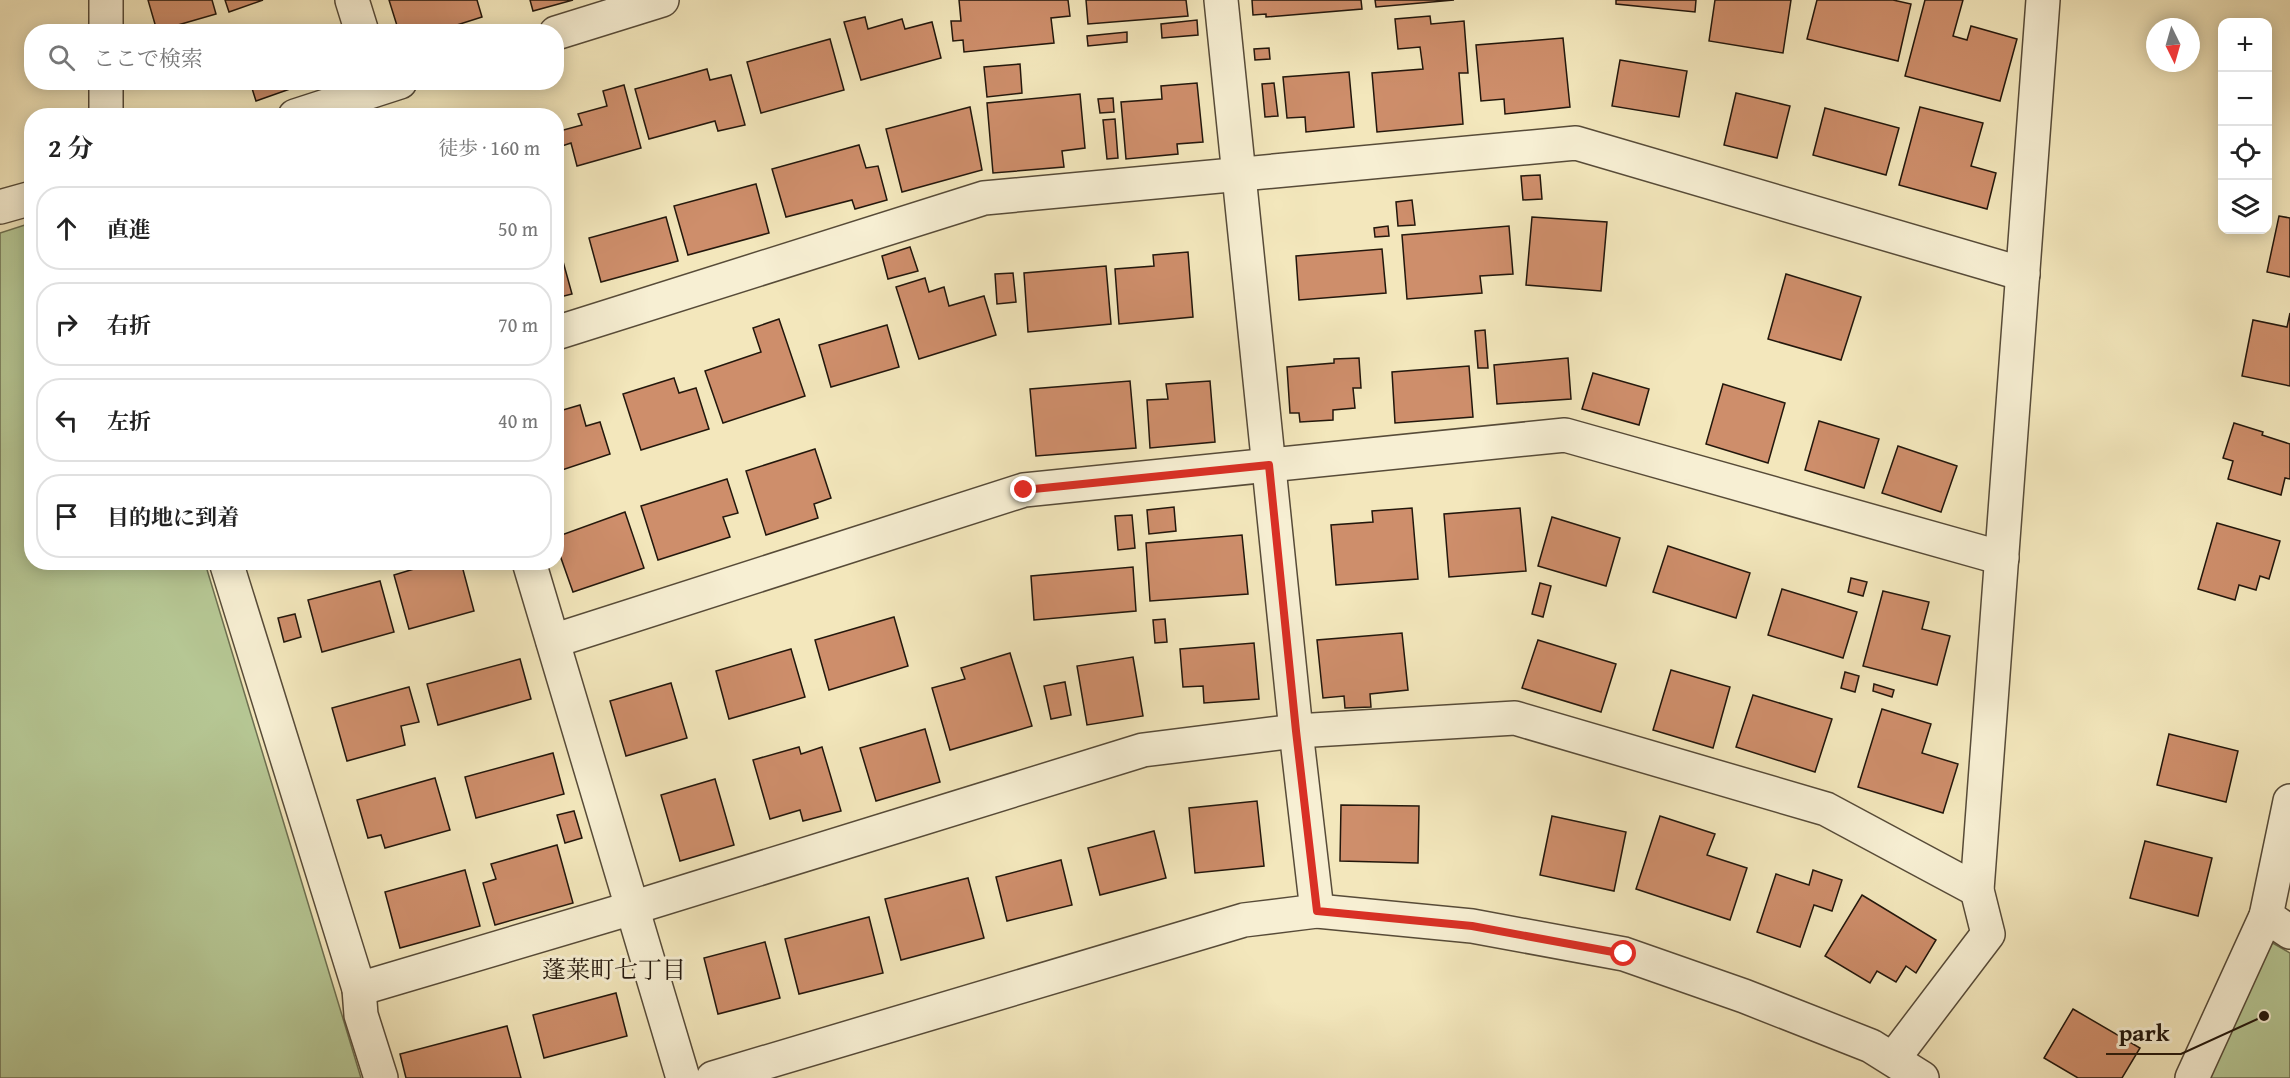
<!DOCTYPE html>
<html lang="ja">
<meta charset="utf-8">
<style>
body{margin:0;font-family:"Gentium Book Plus","Noto Serif JP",serif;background:#f6f6f6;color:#222}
.controls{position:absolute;right:18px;top:18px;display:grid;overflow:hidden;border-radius:12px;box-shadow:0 3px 15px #0003}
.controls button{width:54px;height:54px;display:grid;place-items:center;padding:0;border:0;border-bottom:2px solid #e0e0e0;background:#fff;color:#222;font:30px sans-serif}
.compass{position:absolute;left:2146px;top:18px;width:54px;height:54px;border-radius:50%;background:#fff;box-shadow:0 3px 15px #0003;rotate:175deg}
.stop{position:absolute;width:18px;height:18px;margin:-14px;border:4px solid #d93025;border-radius:50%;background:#fff}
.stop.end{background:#d93025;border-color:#fff;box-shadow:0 2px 6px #0008}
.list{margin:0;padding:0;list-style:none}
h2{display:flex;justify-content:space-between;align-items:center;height:78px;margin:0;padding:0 24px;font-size:26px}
h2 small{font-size:20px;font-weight:400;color:#767676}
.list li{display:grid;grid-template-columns:39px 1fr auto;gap:18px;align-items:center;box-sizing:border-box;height:84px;margin:0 12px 12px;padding:0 12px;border:2px solid #e0e0e0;border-radius:24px}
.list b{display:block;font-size:22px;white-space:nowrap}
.list em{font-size:20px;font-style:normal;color:#767676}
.icon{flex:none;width:33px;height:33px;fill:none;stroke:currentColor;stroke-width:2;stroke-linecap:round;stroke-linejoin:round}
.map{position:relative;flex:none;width:2290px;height:1078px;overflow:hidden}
.search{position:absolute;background:#fff;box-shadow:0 3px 15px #0003;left:24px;top:24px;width:540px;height:66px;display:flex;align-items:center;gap:15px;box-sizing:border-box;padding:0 21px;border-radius:24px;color:#767676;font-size:22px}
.panel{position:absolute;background:#fff;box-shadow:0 3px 15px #0003;left:24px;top:108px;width:540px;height:462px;border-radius:24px}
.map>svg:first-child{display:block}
.green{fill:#b6c794;stroke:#6c6f50;stroke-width:1.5}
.building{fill:#ce8e6b;stroke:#23170c;stroke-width:1.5}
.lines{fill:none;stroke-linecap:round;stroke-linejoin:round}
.minor-casing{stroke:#574b38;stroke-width:36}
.tertiary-casing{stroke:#574b38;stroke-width:36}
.minor{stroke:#f7efd3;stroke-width:33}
.tertiary{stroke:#f7efd3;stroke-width:33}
.route{stroke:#d93025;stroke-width:8}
.labels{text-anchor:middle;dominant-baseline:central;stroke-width:6;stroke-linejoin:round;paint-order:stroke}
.neighbourhood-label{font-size:24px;fill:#23170c;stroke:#f7efd3}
.leader{fill:none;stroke:#23170c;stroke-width:2}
.callout-dot{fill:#23170c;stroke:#f7efd3;stroke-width:2}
.callout-label{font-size:24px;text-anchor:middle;font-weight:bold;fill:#23170c;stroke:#f7efd3;stroke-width:6;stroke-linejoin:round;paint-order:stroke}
</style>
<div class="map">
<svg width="2290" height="1078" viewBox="0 0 2290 1078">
<rect width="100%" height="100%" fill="#f3e7bc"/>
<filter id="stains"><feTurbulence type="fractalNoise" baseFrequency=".00333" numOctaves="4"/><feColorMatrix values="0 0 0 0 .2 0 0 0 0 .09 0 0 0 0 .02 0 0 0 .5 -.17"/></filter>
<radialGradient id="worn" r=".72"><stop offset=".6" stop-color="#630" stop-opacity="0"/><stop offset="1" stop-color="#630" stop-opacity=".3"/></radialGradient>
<g class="green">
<polygon points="31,223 32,562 205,563 361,1078 0,1078 0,233"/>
<polygon points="2271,942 2290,953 2290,1078 2210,1078"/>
</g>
<g class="building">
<polygon points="148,0 212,0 216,14 157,31"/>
<polygon points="225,0 263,0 229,12"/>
<polygon points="389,0 477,0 482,17 435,32 399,32"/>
<polygon points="530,0 573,0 533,11"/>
<polygon points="959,0 1068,0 1070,16 1051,18 1054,43 964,52 963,40 953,41 951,21 961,21"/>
<polygon points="1086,0 1186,0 1188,16 1088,24"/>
<polygon points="1252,0 1361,0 1362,9 1266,17 1266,14 1253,15"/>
<polygon points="1375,0 1454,0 1376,7"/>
<polygon points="1616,0 1696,0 1695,12 1616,4"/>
<polygon points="1715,0 1791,0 1783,53 1709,41"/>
<polygon points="1817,0 1893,0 1911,4 1898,61 1807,39"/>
<polygon points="1925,0 1963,0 1953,36 1967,40 1971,26 2017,39 2000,101 1905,76"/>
<polygon points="1430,16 1431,24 1464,21 1468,73 1459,73 1463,124 1377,132 1372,73 1423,69 1420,47 1398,49 1395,19"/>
<polygon points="865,17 868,29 902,19 905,29 932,22 941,58 861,80 844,22"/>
<polygon points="1197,20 1198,35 1162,38 1161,24"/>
<polygon points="1127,32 1127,42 1088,46 1087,36"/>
<polygon points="1563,38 1570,107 1505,114 1504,99 1481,101 1476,45"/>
<polygon points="830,39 844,90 761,113 747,62"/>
<polygon points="1269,48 1270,59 1255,60 1254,49"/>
<polygon points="1620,60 1687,71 1679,117 1612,106"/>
<polygon points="1020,64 1022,93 987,97 984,67"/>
<polygon points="707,69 710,80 731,75 745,125 718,131 715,121 649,139 635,89"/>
<polygon points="1349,72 1354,127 1306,132 1305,117 1287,118 1283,77"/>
<polygon points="250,82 307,82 307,83 256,101"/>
<polygon points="1197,83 1203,142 1177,144 1178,154 1126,159 1121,102 1162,99 1161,86"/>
<polygon points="1274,83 1278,116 1265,117 1262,84"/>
<polygon points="624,85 641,148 577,166 571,143 559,147 556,132 582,125 578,114 607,106 603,91"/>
<polygon points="1736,93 1790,106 1777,158 1724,145"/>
<polygon points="1080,94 1085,148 1062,151 1064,167 993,173 987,103"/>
<polygon points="1113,98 1114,112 1100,113 1098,99"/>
<polygon points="970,107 982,170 902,192 886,129"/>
<polygon points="1920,107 1983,123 1971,166 1996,173 1987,209 1899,185"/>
<polygon points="1825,108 1899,128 1886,175 1813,155"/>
<polygon points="1115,119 1118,158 1107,159 1103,120"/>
<polygon points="859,145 866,168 878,166 887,200 855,209 852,200 786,217 772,169"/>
<polygon points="1540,175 1542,199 1523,200 1521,176"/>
<polygon points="756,184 769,233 688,255 674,206"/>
<polygon points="1412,200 1415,225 1398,226 1396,202"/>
<polygon points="2279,216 2290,218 2290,277 2267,272"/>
<polygon points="666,217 678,261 601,282 589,238"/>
<polygon points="1532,217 1607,222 1601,291 1526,285"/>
<polygon points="1388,226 1389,236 1375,237 1374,228"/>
<polygon points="1509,226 1513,274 1480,276 1482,293 1407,299 1402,235"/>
<polygon points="556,236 572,294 556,298"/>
<polygon points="910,247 918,271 888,279 882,256"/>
<polygon points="1382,249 1386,293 1299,300 1296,256"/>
<polygon points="1188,252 1193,317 1119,324 1115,269 1154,266 1153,255"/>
<polygon points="1106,266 1111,324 1028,332 1024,273"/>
<polygon points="1013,273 1016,302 997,304 995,274"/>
<polygon points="1786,274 1861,297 1841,360 1768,339"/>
<polygon points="925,278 929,292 944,287 949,306 984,296 996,335 919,359 896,287"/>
<polygon points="2290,313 2290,386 2242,376 2253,320 2287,327"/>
<polygon points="779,319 805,396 723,423 705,371 761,352 753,328"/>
<polygon points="887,325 899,367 831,387 819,345"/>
<polygon points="1485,330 1488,368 1478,368 1475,331"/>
<polygon points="1359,358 1361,388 1353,388 1355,408 1333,410 1333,420 1300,422 1299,413 1290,413 1287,367 1334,363 1334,359"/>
<polygon points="1568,358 1571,399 1497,404 1494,365"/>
<polygon points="1469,366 1473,417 1395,423 1392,372"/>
<polygon points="1593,373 1649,389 1639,425 1582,409"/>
<polygon points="674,378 679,393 696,388 709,429 641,450 623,394"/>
<polygon points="1130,381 1136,448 1036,456 1030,389"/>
<polygon points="1210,381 1215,442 1150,448 1147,400 1168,399 1166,384"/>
<polygon points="1723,384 1785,403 1768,463 1706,444"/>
<polygon points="580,405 586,426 600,422 610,454 556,472 556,412"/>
<polygon points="1819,421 1879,439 1864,488 1805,470"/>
<polygon points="2234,423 2263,432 2262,435 2290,444 2290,479 2285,478 2281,495 2228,479 2233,461 2223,458"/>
<polygon points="1898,446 1957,466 1941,512 1882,493"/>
<polygon points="815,449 831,498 814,504 818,518 766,535 746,471"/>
<polygon points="727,479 738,513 723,517 730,537 658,560 641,506"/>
<polygon points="1174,507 1176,531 1149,534 1147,510"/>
<polygon points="1412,508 1418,579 1336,585 1331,525 1373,522 1372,511"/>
<polygon points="1520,508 1526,571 1449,577 1444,514"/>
<polygon points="625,512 644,568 573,592 556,544 556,537"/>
<polygon points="1132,515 1135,548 1118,550 1115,516"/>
<polygon points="1552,517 1620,538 1606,586 1538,566"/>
<polygon points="2217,523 2280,541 2269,579 2260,576 2256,590 2239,585 2235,600 2198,589"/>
<polygon points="1242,535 1248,594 1150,601 1146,543"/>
<polygon points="1668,546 1750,573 1736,618 1653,592"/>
<polygon points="437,562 461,562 474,611 409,629 394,575"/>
<polygon points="1133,567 1136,611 1034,620 1031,576"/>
<polygon points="1851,578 1867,582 1863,596 1848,592"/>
<polygon points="380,581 394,632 322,652 308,600"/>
<polygon points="1540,583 1551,586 1543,617 1532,614"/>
<polygon points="1782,589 1857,612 1843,658 1768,635"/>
<polygon points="1883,591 1929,602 1922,629 1950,636 1937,685 1863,666"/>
<polygon points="295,614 301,637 284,642 278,618"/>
<polygon points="894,617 908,666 829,690 815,640"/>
<polygon points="1165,619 1167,642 1155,643 1153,620"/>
<polygon points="1402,633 1408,690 1370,694 1371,707 1345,708 1344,696 1323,698 1317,640"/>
<polygon points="1538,640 1616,664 1601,712 1522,688"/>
<polygon points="1254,643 1259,699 1204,703 1203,686 1183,687 1180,649"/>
<polygon points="791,649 805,697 729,719 716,671"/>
<polygon points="1010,653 1032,726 950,750 932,688 965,679 961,668"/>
<polygon points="1133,657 1143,716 1087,725 1077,666"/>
<polygon points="520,659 531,699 438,725 427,684"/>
<polygon points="1671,670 1730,687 1713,748 1653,730"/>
<polygon points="1845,672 1859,676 1855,692 1841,688"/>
<polygon points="1065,682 1071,715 1051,719 1044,686"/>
<polygon points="671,683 687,738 626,756 610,701"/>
<polygon points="1874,684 1894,690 1892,697 1873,691"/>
<polygon points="409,687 419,722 401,726 405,745 347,761 332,708"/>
<polygon points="1753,695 1832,719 1815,772 1736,747"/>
<polygon points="1882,709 1931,724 1922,753 1958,764 1943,813 1858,787"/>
<polygon points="925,729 940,782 876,801 860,748"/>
<polygon points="2169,734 2238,751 2226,802 2157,785"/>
<polygon points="799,747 801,754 822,747 841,811 803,821 800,810 770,819 753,760"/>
<polygon points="553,753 564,794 476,818 465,777"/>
<polygon points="435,778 450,830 385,848 381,835 368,838 357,800"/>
<polygon points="715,779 734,845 680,861 661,795"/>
<polygon points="1257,801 1264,866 1195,873 1189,808"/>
<polygon points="1341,805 1419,806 1418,863 1340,861"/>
<polygon points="574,811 582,838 565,843 557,815"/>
<polygon points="1552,816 1626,832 1614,891 1540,875"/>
<polygon points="1660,816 1715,834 1707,855 1747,868 1730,920 1636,889"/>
<polygon points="1154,831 1166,878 1100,895 1088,848"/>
<polygon points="2145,841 2212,858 2198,916 2130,898"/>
<polygon points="557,845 573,903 495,925 483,883 496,879 491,864"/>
<polygon points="1061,860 1072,905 1007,921 996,877"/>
<polygon points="465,870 480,926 400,948 385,892"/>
<polygon points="1813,870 1842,880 1832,911 1814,905 1800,947 1757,932 1776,874 1809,885"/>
<polygon points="968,878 984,938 901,960 885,899"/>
<polygon points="1862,895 1936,940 1916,973 1906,966 1896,982 1877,971 1870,983 1825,956"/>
<polygon points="869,917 883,973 799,994 785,939"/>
<polygon points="765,942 780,998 718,1014 704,958"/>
<polygon points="616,993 627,1036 544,1058 533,1015"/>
<polygon points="2073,1009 2140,1048 2122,1078 2078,1078 2044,1058"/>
<polygon points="507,1026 521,1078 406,1078 400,1054"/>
</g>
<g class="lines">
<g class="minor-casing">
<g id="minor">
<polyline points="106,0 106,32"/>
<polyline points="352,0 362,32"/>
<polyline points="1221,0 1296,731 1317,911"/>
<polyline points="556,33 662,0"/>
<polyline points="106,82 106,116"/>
<polyline points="295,116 400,82"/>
<polyline points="0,207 32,198"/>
<polyline points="556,333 984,198 1576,143 2023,274"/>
<polyline points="226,562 359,989 361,1015 381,1078"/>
<polyline points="529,562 683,1078"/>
<polyline points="553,641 1024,490 1565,435 2002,558"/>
<polyline points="2266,916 2290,932"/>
<polyline points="359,989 632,908 1143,750 1296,731 1515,718 1826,809 1977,890"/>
<polyline points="1893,1059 1988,934 1977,890 2043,0"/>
</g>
</g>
<g class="tertiary-casing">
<g id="tertiary">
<polyline points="713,1078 1244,920 1317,911 1472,926 1624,954 1744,996 1871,1046 1922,1078"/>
<polyline points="2192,1078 2266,916 2290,801"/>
</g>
</g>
<use href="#minor" class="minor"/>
<use href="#tertiary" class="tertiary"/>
</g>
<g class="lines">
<polyline class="route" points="1024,490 1269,465 1296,731 1317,911 1472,926 1624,954"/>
</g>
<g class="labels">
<g class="neighbourhood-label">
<text x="614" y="969">蓬莱町七丁目</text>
</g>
</g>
<path class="leader" d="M2264 1016L2181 1054H2106"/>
<circle class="callout-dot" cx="2264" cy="1016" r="6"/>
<g class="callout-label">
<text x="2144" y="1041">park</text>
</g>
<rect width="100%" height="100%" filter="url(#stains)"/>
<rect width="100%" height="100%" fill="url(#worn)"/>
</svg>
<div class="controls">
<button>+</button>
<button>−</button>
<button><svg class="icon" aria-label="locate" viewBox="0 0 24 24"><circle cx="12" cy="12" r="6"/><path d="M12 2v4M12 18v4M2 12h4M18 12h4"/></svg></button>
<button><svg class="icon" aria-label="layers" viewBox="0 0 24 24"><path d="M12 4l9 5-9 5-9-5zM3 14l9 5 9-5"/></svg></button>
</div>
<svg class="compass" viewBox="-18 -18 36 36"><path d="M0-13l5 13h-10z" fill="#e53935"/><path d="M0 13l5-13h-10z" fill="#767676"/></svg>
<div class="stop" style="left:1624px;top:954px"></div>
<div class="stop end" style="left:1024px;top:490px"></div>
<div class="search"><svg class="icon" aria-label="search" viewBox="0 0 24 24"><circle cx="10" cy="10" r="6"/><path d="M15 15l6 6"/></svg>ここで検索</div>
<section class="panel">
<h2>2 分<small>徒歩 · 160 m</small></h2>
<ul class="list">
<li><svg class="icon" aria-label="ahead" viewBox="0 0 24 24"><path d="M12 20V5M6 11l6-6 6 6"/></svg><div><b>直進</b></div><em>50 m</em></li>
<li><svg class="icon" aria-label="right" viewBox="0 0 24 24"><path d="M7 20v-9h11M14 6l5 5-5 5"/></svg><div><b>右折</b></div><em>70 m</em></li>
<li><svg class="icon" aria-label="left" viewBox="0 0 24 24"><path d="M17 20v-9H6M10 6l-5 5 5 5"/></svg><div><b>左折</b></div><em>40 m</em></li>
<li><svg class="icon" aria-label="arrive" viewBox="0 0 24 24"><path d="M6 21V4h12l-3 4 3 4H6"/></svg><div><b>目的地に到着</b></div></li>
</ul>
</section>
</div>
